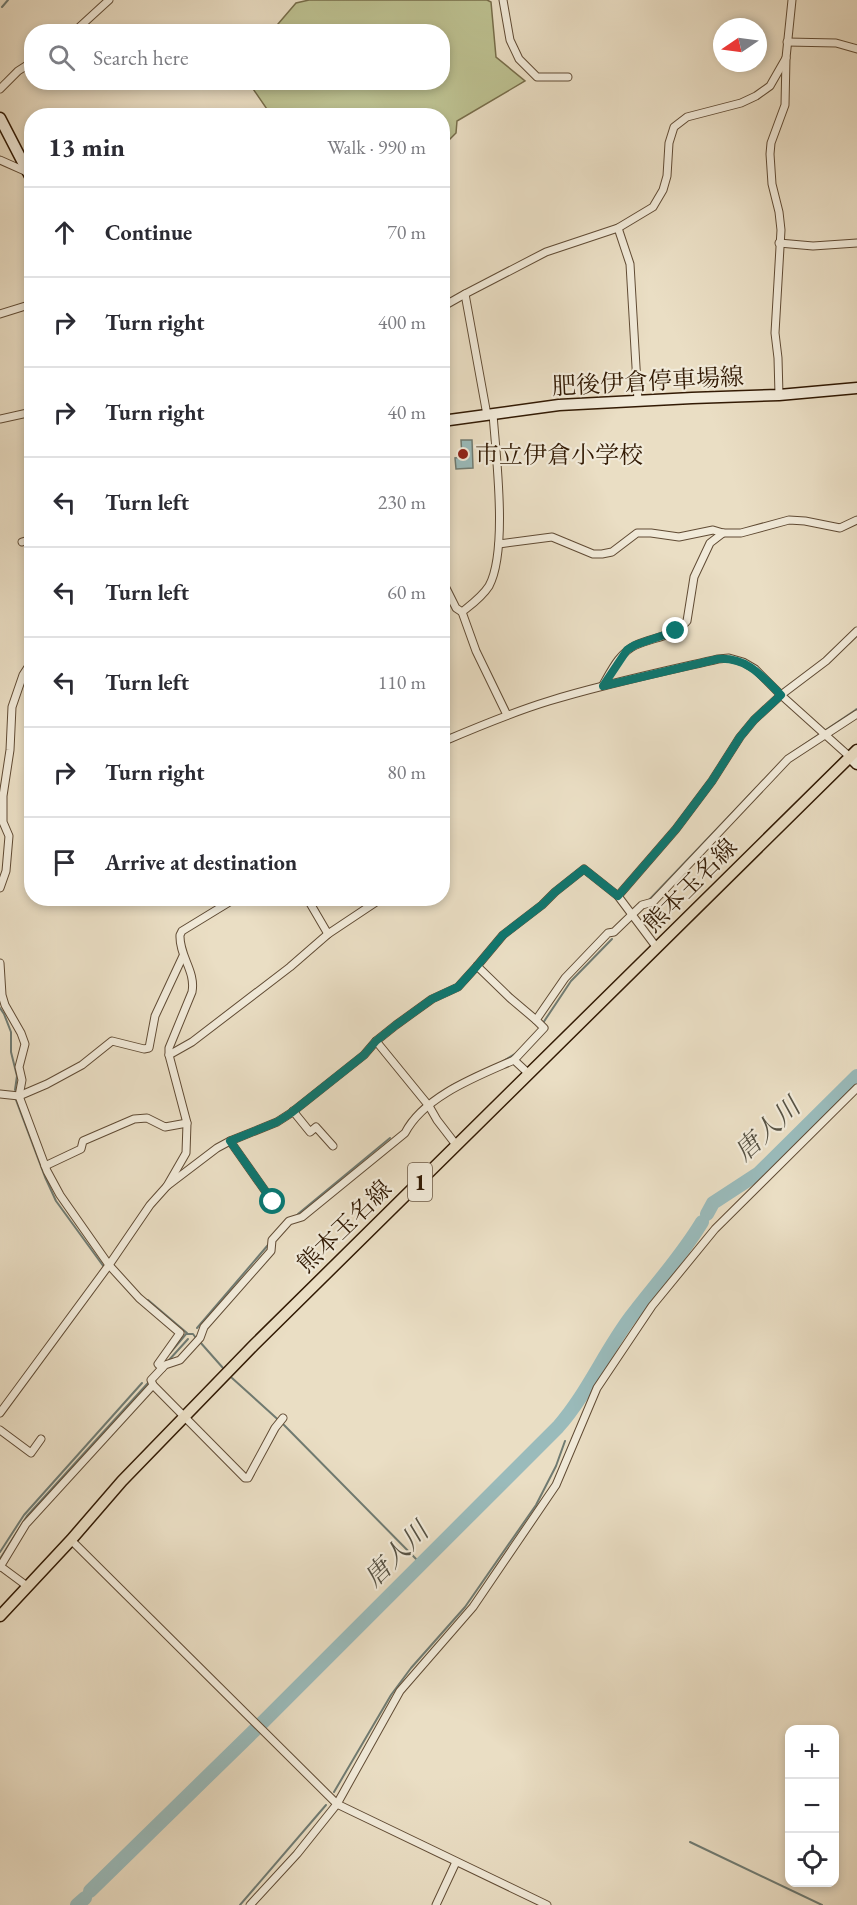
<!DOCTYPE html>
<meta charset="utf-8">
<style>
body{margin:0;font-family:"EB Garamond","Noto Serif JP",serif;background:#f2f2f3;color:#2b2b33}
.controls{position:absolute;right:18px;bottom:18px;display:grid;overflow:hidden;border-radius:12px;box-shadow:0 3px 9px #0003}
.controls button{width:54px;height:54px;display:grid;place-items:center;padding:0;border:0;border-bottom:2px solid #e1e1e2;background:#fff;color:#2b2b33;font:30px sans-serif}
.compass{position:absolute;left:713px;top:18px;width:54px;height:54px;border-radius:50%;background:#fff;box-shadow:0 3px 9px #0003;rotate:257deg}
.stop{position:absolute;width:18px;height:18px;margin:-14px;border:4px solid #0f766e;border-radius:50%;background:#fff}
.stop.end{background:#0f766e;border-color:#fff;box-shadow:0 2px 6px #0008}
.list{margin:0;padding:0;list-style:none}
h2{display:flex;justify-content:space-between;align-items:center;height:78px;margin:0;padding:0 24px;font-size:26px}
h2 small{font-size:20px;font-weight:400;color:#7c7c81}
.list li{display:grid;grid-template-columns:39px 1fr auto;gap:18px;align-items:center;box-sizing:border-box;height:90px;padding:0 24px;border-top:2px solid #e1e1e2}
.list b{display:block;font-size:22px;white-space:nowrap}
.list em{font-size:20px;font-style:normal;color:#7c7c81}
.icon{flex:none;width:33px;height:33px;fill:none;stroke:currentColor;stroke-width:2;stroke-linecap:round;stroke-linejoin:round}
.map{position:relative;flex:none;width:857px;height:1905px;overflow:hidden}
.search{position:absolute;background:#fff;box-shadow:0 3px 9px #0003;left:24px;top:24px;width:426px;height:66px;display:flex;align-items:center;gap:15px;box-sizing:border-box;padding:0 21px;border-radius:24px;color:#7c7c81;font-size:22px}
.panel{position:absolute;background:#fff;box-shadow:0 3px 9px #0003;left:24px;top:108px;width:426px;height:798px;border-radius:24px}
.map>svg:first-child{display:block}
.green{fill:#bcc090;stroke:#776d4a;stroke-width:1.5}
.water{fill:#9abbbb;stroke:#707b72;stroke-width:1.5}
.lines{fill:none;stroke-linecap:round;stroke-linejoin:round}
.stream{stroke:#707b72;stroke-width:2}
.river{stroke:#9abbbb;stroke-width:14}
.street-casing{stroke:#604b34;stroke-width:9}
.secondary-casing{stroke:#321a04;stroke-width:13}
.primary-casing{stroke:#321a04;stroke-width:13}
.street{stroke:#f1ead9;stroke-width:7}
.secondary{stroke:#f1ead9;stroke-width:10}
.primary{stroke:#eadec4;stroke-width:10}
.route{stroke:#0f766e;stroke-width:8}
.poi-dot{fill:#8f2418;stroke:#f1ead9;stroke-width:2}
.labels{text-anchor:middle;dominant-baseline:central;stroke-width:4.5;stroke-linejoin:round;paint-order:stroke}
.shield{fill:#f1ead9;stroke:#6b5844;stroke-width:1.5}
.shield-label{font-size:22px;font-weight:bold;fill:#321a04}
.street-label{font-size:24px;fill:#321a04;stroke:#f1ead9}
.poi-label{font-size:24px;fill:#321a04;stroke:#f1ead9;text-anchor:start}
.water-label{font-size:26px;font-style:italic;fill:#565244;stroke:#f1ead9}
</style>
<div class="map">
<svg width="857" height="1905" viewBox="0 0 857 1905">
<rect width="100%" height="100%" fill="#eadec4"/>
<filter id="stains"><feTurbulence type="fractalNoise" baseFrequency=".00333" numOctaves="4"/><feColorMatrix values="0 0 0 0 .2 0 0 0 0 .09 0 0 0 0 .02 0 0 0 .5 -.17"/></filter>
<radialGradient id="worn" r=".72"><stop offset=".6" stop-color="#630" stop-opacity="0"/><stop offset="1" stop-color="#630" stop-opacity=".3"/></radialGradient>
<polygon class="green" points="309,0 487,0 491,2 496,57 525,81 457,121 456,133 443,146 442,116 271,115 249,83 442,82 442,32 272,31 296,3"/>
<polygon class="water" points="461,440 472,440 473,468 456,469 455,458 462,457"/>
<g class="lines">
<g class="stream">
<polyline points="2,7 8,0"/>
<polyline points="790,754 857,709"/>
<polyline points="649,900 757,787"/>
<polyline points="0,1008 4,1014 11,1032 11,1052 17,1076 15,1090"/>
<polyline points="543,1023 571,981 612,939"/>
<polyline points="502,1062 518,1052"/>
<polyline points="451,1086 477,1073"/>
<polyline points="16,1100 45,1177 56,1201 104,1267"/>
<polyline points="298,1214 390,1138"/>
<polyline points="148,1300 187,1333"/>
<polyline points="197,1328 268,1245"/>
<polyline points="200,1342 223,1368"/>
<polyline points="170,1353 186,1334 193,1334 196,1338"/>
<polyline points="169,1360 188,1339"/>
<polyline points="232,1378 284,1425 421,1564"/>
<polyline points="558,1427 560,1430"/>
<polyline points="0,1552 24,1515 142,1383"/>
<polyline points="0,1559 27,1516 148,1383"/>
<polyline points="334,1792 391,1695 411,1668 465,1607 536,1505 556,1466 565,1441"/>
<polyline points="690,1842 822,1905"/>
<polyline points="240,1905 326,1805"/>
</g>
<g class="river">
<polyline points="707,1214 713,1203 759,1173 857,1076"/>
<path d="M 90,1891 L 262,1723 L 558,1427 C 587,1394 604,1353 630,1318 C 654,1286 681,1257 702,1222"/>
<polyline points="77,1905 85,1898"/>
</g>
<g class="street-casing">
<g id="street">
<polyline points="503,0 510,40 519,59 537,77 568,77"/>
<polyline points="74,32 109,0"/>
<polyline points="787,42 836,43 857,49"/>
<polyline points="0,89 18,71 32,62"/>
<polyline points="0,160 27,172"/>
<polyline points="618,228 630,264 638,401"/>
<polyline points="779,243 813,246 857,243"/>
<polyline points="442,307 465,294"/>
<polyline points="0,314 32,304"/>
<polyline points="779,395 778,358 775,333 781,230 779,212 772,184 770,154 771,143 785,105 786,58 792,0"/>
<polyline points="487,415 465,294 546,252 618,228 653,207 663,190 667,176 669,143 674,127 687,117 741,103 756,96 770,86 786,58"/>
<polyline points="0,419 32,412"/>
<polyline points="22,542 32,539"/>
<polyline points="499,544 552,537 593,554 602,554 612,552 637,533 651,533 679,537 713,530 723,533 741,533 789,520 805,521 840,528 857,520"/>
<polyline points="442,580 456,608 462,612 476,651 507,715"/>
<path d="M 462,612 C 472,604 482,597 489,586 C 508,551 496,456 493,414"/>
<path d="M 603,685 C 611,671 620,652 636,645 C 653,637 674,637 687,621 L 694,577 L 710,543 L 723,533"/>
<path d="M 442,742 C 477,727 513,712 549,701 C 604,684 661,672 718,659 L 729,658 L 743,662 L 755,669 L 781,695 L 850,757"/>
<polyline points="0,888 6,871 9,836 3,822 3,796 10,750 12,707 23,675 32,661"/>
<polyline points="618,896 676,829 712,781 740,737 754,720 781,695 826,661 857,631"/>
<polyline points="307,898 328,934"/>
<polyline points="0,963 2,995 5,1005 21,1033 25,1044 19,1067 22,1080 19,1096 47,1171 60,1195 109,1265 139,1298 180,1333 158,1364 162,1368"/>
<polyline points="477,966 510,998 536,1020"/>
<polyline points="376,1041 429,1106 437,1120 457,1146"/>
<polyline points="169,1055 192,1042 290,967 328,934 382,898"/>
<polyline points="514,1060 529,1074"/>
<polyline points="0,1094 19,1096 47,1084 82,1065 112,1041 144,1049 149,1048 155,1016 183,956"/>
<polyline points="293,1111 310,1132 316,1127 333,1146"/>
<polyline points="230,1141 273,1202"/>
<polyline points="45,1166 81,1149 83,1141 134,1119 147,1118 165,1127 187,1123"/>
<polyline points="167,1186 217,1148 230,1141 277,1122 291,1113 364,1055 376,1041 396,1025 432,999 458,987 477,966 503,935 542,905 555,892 584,869 618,896 657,948"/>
<polyline points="153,1385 245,1478 248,1478 275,1428 283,1418"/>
<path d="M 0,1413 L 109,1265 L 150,1205 L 167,1186 L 186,1153 L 187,1123 L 169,1055 L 169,1048 L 192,992 C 196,971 179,956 180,935 L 182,931 L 236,898"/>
<polyline points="0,1430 31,1453 41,1439"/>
<polyline points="71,1540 337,1804 547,1905"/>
<polyline points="0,1566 27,1586"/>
<path d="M 0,1567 L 26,1524 L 153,1385 L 151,1380 L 165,1365 L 180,1360 L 200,1338 L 204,1327 L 271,1251 L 272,1240 L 289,1221 L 302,1217 L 405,1133 C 424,1096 478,1076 514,1060 L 544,1028 L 536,1020 L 565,978 L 608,933 L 614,932 L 642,905 L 653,902 L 788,759 L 857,714"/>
<polyline points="250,1905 297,1854 337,1804 400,1691 473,1607 556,1485 597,1388 652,1306 715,1229 857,1088"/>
<polyline points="436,1905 456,1862"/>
</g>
</g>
<g class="secondary-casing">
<g id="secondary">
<polyline points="0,118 32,180"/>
<polyline points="442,421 559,405 692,398 779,395 857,388"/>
<polyline points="850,757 857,764"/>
</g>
</g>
<g class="primary-casing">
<polyline id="primary" points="0,1616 71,1540 122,1481 254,1345 857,750"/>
</g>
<use href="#street" class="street"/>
<use href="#secondary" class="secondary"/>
<use href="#primary" class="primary"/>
</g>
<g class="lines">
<path class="route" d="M 273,1202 L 230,1141 L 277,1122 L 291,1113 L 364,1055 L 376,1041 L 396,1025 L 432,999 L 458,987 L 477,966 L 503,935 L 542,905 L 555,892 L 584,869 L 618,896 L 676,829 L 712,781 L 740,737 L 754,720 L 781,695 C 762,676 747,657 718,659 L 603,686 L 627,650 L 635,645 L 676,631"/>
</g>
<circle class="poi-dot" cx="463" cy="454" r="6"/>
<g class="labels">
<rect class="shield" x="408" y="1163" width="24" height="38" rx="4.5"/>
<g class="shield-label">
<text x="420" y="1182">1</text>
</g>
<g class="street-label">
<text transform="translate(648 381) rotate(-3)">肥後伊倉停車場線</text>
<text transform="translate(690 885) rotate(-45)">熊本玉名線</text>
<text transform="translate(344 1226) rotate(-44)">熊本玉名線</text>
</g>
<g class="poi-label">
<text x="475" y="454">市立伊倉小学校</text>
</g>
<g class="water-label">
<text transform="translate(767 1129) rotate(-43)">唐人川</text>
<text transform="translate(396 1554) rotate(-45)">唐人川</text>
</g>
</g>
<rect width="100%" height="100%" filter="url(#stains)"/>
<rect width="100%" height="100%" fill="url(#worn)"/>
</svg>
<div class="controls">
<button>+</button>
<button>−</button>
<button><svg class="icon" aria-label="locate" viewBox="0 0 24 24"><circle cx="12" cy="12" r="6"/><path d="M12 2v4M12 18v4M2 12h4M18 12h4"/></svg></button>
</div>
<svg class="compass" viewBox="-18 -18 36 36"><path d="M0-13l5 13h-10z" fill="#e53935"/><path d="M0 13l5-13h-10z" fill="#7c7c81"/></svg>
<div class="stop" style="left:273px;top:1202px"></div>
<div class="stop end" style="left:676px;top:631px"></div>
<div class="search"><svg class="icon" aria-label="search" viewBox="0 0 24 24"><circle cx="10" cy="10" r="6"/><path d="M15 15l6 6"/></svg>Search here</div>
<section class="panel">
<h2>13 min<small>Walk · 990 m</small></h2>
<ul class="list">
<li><svg class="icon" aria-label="ahead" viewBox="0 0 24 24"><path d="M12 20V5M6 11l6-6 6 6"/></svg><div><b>Continue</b></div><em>70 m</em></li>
<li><svg class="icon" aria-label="right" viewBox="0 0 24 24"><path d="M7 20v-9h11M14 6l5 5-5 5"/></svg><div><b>Turn right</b></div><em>400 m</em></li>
<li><svg class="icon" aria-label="right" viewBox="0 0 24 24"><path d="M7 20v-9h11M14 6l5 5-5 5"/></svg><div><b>Turn right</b></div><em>40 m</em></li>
<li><svg class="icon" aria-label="left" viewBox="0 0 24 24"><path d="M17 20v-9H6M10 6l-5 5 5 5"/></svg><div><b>Turn left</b></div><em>230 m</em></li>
<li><svg class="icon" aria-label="left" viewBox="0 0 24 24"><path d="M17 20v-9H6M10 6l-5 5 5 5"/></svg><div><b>Turn left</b></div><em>60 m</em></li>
<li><svg class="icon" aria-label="left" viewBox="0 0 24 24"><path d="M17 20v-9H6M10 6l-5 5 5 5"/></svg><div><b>Turn left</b></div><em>110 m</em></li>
<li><svg class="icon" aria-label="right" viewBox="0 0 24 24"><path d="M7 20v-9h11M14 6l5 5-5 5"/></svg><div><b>Turn right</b></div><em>80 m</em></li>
<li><svg class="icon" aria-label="arrive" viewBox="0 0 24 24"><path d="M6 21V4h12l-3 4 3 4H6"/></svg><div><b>Arrive at destination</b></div></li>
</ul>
</section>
</div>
